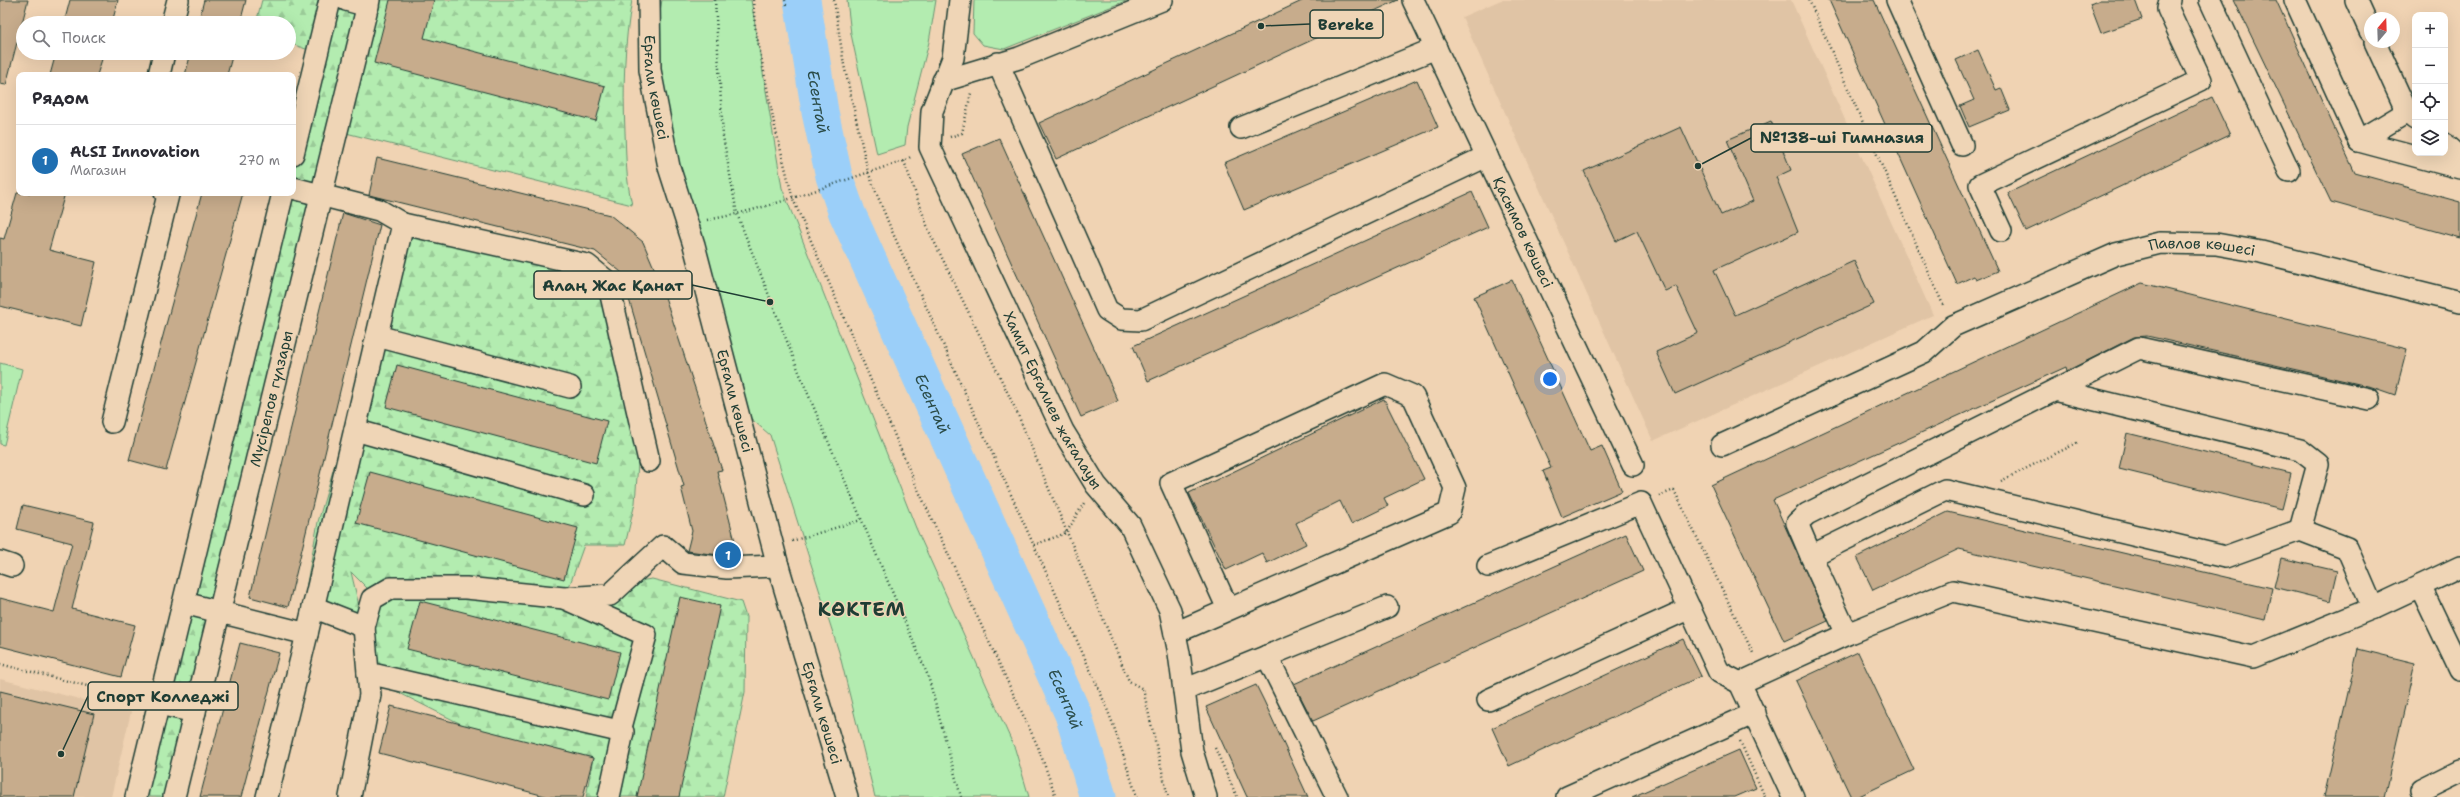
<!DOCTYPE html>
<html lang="ru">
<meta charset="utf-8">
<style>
body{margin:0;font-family:"Shantell Sans",sans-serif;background:#f2f2f3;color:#2b2b33}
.controls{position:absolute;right:12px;top:12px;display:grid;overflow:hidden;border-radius:8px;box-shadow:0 4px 16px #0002}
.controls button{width:36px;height:36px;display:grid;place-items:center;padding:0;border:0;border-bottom:1px solid #e1e1e2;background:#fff;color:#2b2b33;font:20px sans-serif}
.compass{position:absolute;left:2364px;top:12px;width:36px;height:36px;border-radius:50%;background:#fff;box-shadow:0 4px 16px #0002;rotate:19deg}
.you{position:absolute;left:1550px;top:379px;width:14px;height:14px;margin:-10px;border:3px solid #fff;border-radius:50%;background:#1a73e8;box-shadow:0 0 0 6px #1a73e833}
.badge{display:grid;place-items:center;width:26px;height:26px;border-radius:50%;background:#1f6fb2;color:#fff;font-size:13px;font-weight:700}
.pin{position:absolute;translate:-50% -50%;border:2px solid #fff;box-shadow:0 1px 4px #0006}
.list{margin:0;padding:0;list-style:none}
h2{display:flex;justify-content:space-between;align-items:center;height:52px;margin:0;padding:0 16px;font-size:17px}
h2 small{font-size:13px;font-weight:400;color:#7c7c81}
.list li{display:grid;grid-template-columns:26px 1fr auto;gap:12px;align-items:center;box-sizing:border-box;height:72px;padding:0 16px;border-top:1px solid #e1e1e2}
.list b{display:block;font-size:15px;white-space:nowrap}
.list p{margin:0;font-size:13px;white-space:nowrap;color:#7c7c81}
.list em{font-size:13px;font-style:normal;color:#7c7c81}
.icon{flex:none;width:22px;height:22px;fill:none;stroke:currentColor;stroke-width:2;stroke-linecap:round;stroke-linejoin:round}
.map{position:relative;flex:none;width:2460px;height:797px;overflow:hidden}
.search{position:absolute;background:#fff;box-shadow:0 4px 16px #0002;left:16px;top:16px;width:280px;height:44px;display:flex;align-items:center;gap:10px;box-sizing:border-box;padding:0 14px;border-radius:22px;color:#7c7c81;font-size:15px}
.panel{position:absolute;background:#fff;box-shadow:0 4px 16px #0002;left:16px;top:72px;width:280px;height:124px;border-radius:8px}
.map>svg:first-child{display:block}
.built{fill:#e0c4a5}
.green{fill:#b3ecb0;stroke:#699472}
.forest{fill:url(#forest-firs);stroke:#699472}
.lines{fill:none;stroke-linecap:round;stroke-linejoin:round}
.river{stroke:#9bcff9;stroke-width:37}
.building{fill:#c7ac8c;stroke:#1f3d34}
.minor-casing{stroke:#1f3d34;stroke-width:24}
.path{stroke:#1f3d34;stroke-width:2.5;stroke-dasharray:1 3;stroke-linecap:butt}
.minor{stroke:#efd5b6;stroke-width:21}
.labels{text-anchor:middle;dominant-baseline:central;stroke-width:3;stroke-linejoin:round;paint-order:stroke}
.street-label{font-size:15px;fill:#1f3d34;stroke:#efd5b6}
.water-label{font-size:16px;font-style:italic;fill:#2b4c48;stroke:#efd5b6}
.district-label{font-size:19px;font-weight:bold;letter-spacing:1px;fill:#1f3d34;stroke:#efd5b6}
.leader{fill:none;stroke:#1f3d34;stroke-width:1.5}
.callout-dot{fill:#1f3d34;stroke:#efd5b6;stroke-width:1.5}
.callout{fill:#efd5b6;stroke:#1f3d34;stroke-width:1.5}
.callout-label{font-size:16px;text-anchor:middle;font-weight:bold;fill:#1f3d34}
</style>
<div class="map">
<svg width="2460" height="797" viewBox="0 0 2460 797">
<defs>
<pattern id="forest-firs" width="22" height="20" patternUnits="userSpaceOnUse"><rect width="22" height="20" fill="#b3ecb0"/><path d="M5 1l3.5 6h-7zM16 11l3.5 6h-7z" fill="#9acb98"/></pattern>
</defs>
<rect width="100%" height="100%" fill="#f0d3b3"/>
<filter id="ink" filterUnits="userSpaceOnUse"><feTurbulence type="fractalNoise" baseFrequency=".025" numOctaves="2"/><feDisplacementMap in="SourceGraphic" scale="8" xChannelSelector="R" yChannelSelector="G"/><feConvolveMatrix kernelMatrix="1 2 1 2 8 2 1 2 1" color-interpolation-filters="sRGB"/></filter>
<g filter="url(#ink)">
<g class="built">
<polygon points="1501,0 1791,0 1933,315 1653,441 1462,17"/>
<polygon points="0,679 131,712 111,797 0,797"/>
</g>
<g class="green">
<polygon points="662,0 751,0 782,188 916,528 1015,749 1029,797 875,797 839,652 770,435 748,416 650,70"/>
<polygon points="847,0 936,0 929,42 907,127 905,145 877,154 851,34"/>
<polygon points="974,0 1128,0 1004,49 983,45 973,33"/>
<polygon points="0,363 22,369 4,445 0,444"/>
</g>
<g class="forest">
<polygon points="262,0 369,0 174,797 136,797 293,193 293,154 317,53 289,43 289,23 256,23"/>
<path d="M 378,0 L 632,0 C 624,44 623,87 625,132 C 626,156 626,180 632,205 L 346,133 Z"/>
<polygon points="407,236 584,275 600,289 640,437 635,503 625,545 584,545 569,587 568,612 594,621 618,584 652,579 741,602 746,617 745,692 723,797 586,797 593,758 465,726 360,673 369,590 351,572 364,627 305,594 318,522 362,371"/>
</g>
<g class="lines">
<path class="river" id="s1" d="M 802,0 L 820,112 L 834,176 L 847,213 L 1073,714 L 1098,797"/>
</g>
<g class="building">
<polygon points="0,0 28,0 6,85 0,84"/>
<polygon points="70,0 118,0 112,23 64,23"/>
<polygon points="204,0 246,0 240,23 198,23"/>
<polygon points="390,0 434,0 424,38 605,86 596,121 374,63"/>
<polygon points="1304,0 1398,0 1056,159 1039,123"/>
<polygon points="1829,0 1874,0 1998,271 1976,280 1974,276 1957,284"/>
<polygon points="2100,0 2135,0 2142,19 2101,33 2090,4"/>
<polygon points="2234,0 2276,0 2355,173 2460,202 2460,238 2331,202"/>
<polygon points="1978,50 1996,90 2001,88 2010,110 1969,127 1960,106 1974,100 1956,60"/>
<polygon points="56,53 104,53 97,75 50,75"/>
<polygon points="191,53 233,53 227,75 185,75"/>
<polygon points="1417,80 1438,127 1244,210 1224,163"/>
<polygon points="2212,97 2230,135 2026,231 2008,193"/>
<polygon points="1771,121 1791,170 1776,177 1798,232 1714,270 1735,315 1854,261 1874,304 1675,394 1656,352 1698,333 1676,286 1665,291 1637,231 1616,241 1584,171 1681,127 1721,215 1753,201 1727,140"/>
<polygon points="999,138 1118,401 1081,417 962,154"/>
<polygon points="377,158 610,215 643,242 660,282 722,470 717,471 738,553 727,556 687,551 692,531 681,487 684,486 621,272 595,251 369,195"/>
<polygon points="1472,192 1488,227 1148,381 1133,346"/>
<polygon points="17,193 65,193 49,250 96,262 81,326 0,306 0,238 4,239"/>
<polygon points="202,193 243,193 166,470 129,460"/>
<polygon points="343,213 380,225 288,607 250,597"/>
<polygon points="1512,280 1590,451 1602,446 1622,491 1562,517 1543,471 1551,468 1474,297"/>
<polygon points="2142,283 2407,349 2395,395 2372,387 2147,336 2134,337 2067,371 2066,367 1773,500 1828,621 1784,641 1711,485"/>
<polygon points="397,365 607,421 596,463 386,407"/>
<polygon points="1384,399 1424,479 1384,498 1388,506 1351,524 1340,501 1296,523 1306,544 1267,563 1262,553 1226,570 1189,493"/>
<polygon points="2127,433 2291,473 2282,509 2119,469"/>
<polygon points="370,472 578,528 564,579 356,523"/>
<polygon points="23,505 94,522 72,609 135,625 121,677 0,646 0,598 54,612 72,543 17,529"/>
<polygon points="1948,512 2272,588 2265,620 1959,549 1873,590 1857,557"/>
<polygon points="1626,534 1643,571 1313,721 1294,684"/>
<polygon points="2281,558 2337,571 2330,601 2274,587"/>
<polygon points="680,597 720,606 679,797 637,797"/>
<polygon points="420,601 620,652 608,700 407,649"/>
<polygon points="1683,639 1701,676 1509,766 1492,728"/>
<polygon points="240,643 279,653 241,797 200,797"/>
<polygon points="2358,649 2415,663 2384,797 2324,797"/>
<polygon points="1858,652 1914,770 1857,797 1851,797 1796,681"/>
<polygon points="1256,685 1264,701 1308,797 1247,797 1206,707"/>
<polygon points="0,691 94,714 74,797 0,797"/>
<polygon points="391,706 593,758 583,797 549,797 379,753"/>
<polygon points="1739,750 1756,788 1735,797 1632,797"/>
</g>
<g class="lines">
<g class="minor-casing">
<g id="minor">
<polyline points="346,0 368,6"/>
<path id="s2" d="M 649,0 L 650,70 L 669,167 L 694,245 L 778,566 L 847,797"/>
<path id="s3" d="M 960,0 L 953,58 L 932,111 L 930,147 L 1063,431 L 1096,485 L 1130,525 L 1170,610 L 1179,653 L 1192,751 L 1206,797"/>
<path id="s4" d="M 1413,0 L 1633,465"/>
<polyline points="1897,0 1962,145"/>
<polyline points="2210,0 2289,171"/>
<polyline points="2295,0 2359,141 2460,168"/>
<polyline points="2356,0 2370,31"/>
<polyline points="172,23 178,0"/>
<polyline points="2375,42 2407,112"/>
<polyline points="998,63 1107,310 1121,319 1141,320 1487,156"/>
<polyline points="159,75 164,53"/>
<polyline points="943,81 1019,58 1162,0"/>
<polyline points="1241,128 1436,48"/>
<polyline points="2359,141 2407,112 2415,119"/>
<polyline points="2445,144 2460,157"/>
<polyline points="293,154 330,0"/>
<polyline points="293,188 379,210 403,224 307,634"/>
<polyline points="403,224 587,265 608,282 649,461"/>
<polyline points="2001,231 1980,185 2201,80 2168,9 2170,0"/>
<polyline points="377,336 570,387"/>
<polyline points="2055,390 2300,450 2318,464 2300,530"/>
<polyline points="2369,399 2139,348 1807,514 1797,523 1811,556 1945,490 2225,557 2300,530 2347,548 2373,608"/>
<polyline points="112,422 168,195 165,193"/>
<polyline points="355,430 584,495"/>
<path id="s5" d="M 1722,445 L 1924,352 L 1953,326 L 2116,254 L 2160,243 L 2216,244 L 2261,252 L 2460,302"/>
<polyline points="1811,556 1847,634"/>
<polyline points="0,562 12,566"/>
<polyline points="1488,566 1641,503 1719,672 1740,683"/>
<polyline points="2420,586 2460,670"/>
<polyline points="566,599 646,635 620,731"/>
<polyline points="184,603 307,634 267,797"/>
<polyline points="313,607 364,627 370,695 350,797"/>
<polyline points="364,627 372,599 391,588 466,588 564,598 610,595 663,546 683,563 727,568 778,566"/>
<polyline points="1175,633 1449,513 1455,488 1413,396 1385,384 1171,483 1228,609"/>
<polyline points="1267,656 1337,797"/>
<polyline points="368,673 623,732 609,797"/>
<polyline points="1740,683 1847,634 1953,591 2253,657 2373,608 2460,567"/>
<polyline points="1740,683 1793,797"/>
<polyline points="1184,690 1387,607"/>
<polyline points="1488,700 1690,608"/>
<polyline points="159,704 195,712"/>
<polyline points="2422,790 2460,771"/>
<polyline points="136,797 283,193"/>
<path id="s6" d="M 174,797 L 369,0"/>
<polyline points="1567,797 1755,713"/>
</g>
</g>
<g class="path">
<polyline points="715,0 723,136 737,214 803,382 928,676 961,797"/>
<polyline points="753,0 755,26 774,123 793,199 916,485 1038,747 1056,797"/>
<polyline points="785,0 786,5"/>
<polyline points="834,0 844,65 868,172 891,229 1101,694 1113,724 1137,797"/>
<polyline points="1809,0 1944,307"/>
<polyline points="950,137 962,133 971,93"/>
<polyline points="904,161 929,231 1016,410 1129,681 1143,689 1168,797"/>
<path d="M 707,220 C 775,208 838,181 904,161 L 912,156"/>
<polyline points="2001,481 2079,442"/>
<polyline points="1659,496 1674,490 1754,655"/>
<polyline points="792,541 861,520"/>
<polyline points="1034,545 1066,533 1084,503"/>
<polyline points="0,664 139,699"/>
<polyline points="1740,741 1765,797"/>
<polyline points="1215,748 1237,797"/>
</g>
<use href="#minor" class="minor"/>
</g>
</g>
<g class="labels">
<g class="street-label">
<text stroke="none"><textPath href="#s2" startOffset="88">Ерғали көшесі</textPath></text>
<text stroke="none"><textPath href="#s4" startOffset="257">Қасымов көшесі</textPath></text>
<text stroke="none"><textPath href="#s5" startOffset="527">Павлов көшесі</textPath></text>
<text stroke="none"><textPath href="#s6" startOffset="410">Мүсірепов гүлзары</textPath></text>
<text stroke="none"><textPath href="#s3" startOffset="433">Хамит Ерғалиев жағалауы</textPath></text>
<text stroke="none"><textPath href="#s2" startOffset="412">Ерғали көшесі</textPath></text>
<text stroke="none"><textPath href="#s2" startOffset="736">Ерғали көшесі</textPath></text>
</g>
<g class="water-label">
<text stroke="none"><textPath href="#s1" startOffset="103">Есентай</textPath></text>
<text stroke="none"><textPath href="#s1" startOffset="427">Есентай</textPath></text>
<text stroke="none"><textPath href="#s1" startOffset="751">Есентай</textPath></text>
</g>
<g class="district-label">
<text x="862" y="609">КӨКТЕМ</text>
</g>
</g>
<path class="leader" d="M1261 26L1310 24M1698 166L1751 138M770 302L692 285M61 754L88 696"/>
<g class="callout-dot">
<circle cx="1261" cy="26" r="4"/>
<circle cx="1698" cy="166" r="4"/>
<circle cx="770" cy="302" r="4"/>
<circle cx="61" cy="754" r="4"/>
</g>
<g class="callout">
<rect x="1310" y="10" width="73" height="28" rx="4"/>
<rect x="1751" y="124" width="181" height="28" rx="4"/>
<rect x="534" y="271" width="158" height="28" rx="4"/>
<rect x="88" y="682" width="150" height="28" rx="4"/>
</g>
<g class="callout-label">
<text x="1346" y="30">Bereke</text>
<text x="1842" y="143">№138-ші Гимназия</text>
<text x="613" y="291">Алаң Жас Қанат</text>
<text x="163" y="702">Спорт Колледжі</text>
</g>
</svg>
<div class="controls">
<button>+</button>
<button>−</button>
<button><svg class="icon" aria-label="locate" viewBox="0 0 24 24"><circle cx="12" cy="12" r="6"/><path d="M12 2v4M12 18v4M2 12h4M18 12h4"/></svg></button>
<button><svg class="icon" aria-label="layers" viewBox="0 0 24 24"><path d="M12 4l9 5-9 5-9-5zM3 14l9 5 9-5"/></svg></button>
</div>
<svg class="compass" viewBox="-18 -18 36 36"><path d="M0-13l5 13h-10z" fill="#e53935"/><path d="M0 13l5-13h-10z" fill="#7c7c81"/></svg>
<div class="you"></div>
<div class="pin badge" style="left:728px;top:555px">1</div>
<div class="search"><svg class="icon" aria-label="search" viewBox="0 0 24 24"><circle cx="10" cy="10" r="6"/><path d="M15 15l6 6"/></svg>Поиск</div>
<section class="panel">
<h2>Рядом<small></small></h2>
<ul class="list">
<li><span class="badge">1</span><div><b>ALSI Innovation</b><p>Магазин</p></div><em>270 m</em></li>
</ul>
</section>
</div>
